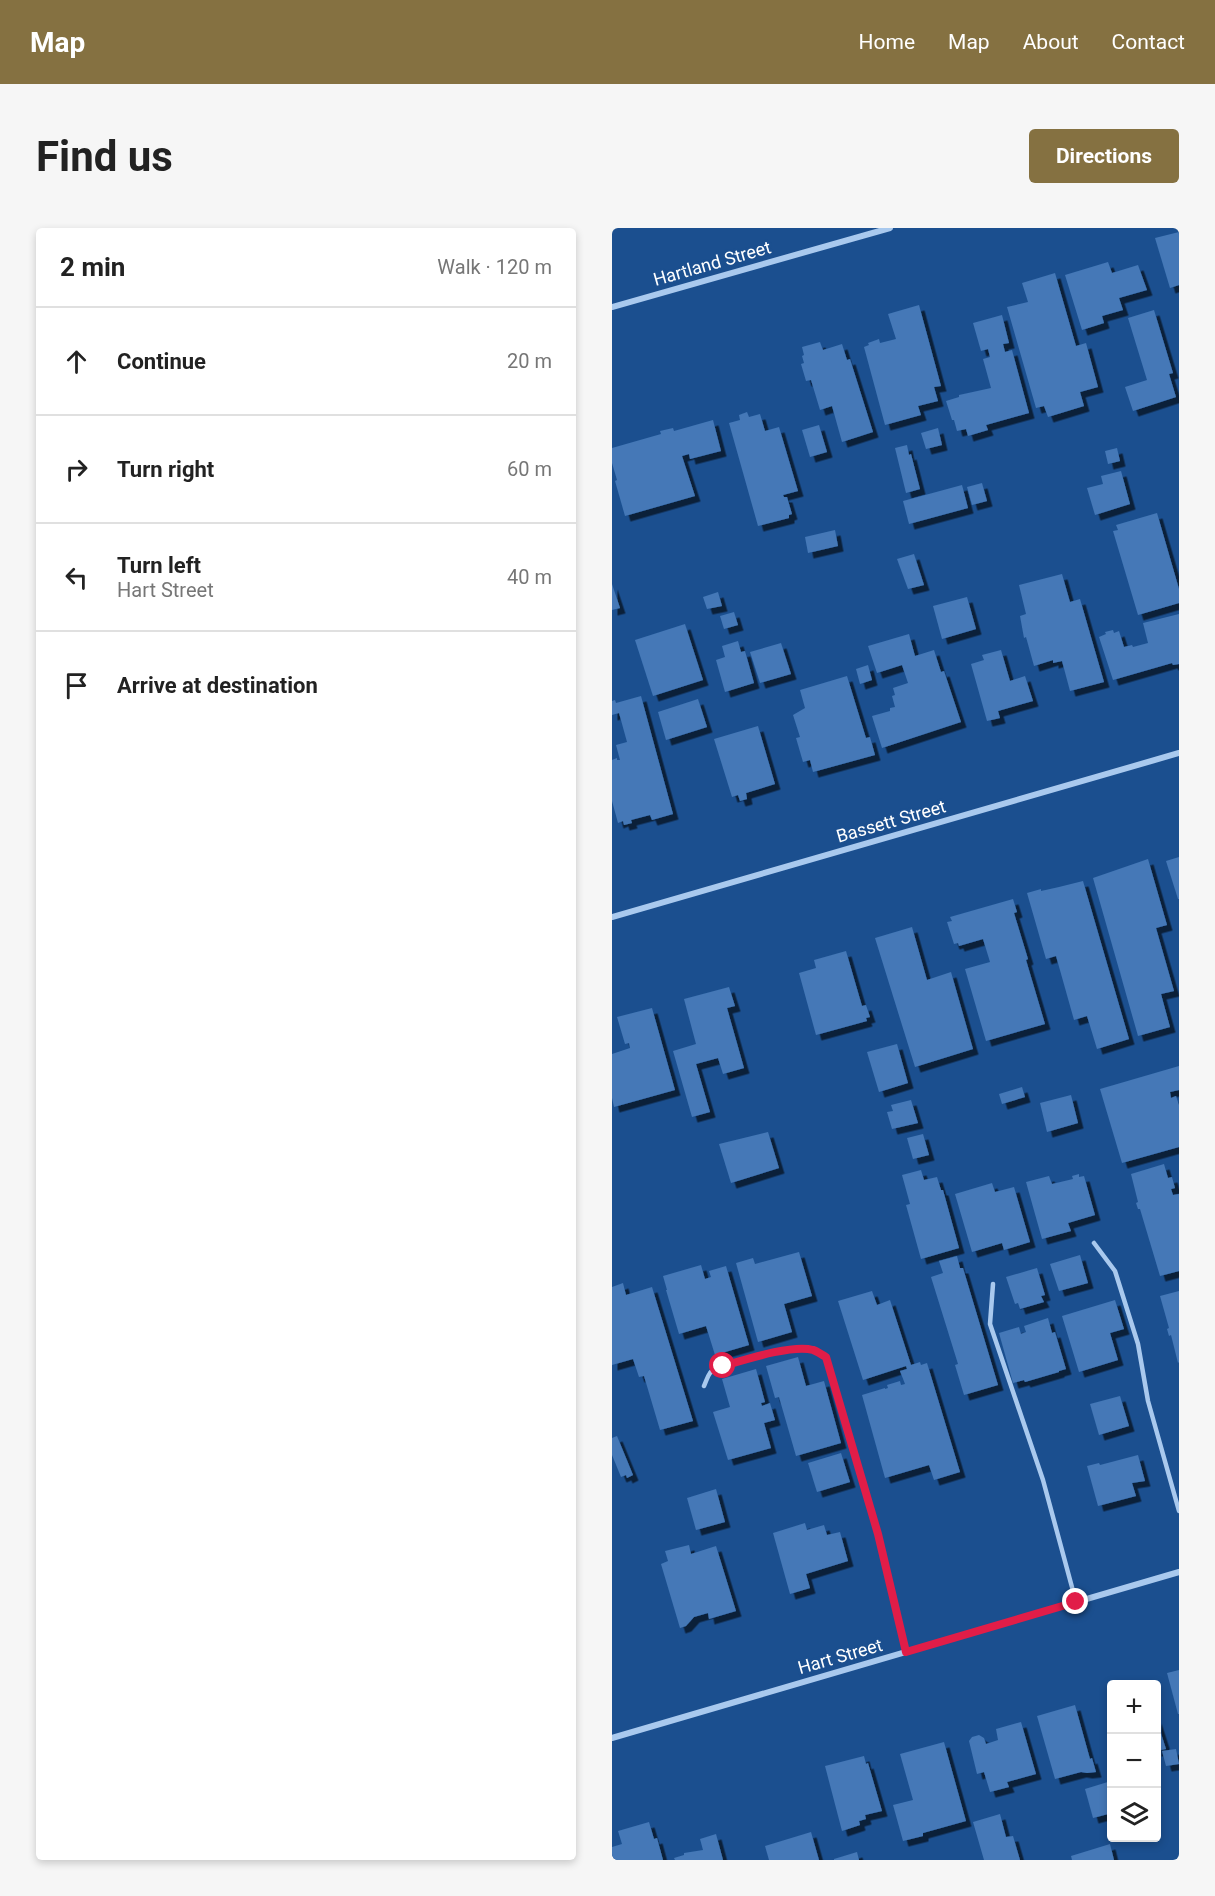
<!DOCTYPE html>
<meta charset="utf-8">
<style>
body{margin:0;font-family:Roboto,sans-serif;background:#f6f6f6;color:#222}
.controls{position:absolute;right:18px;bottom:18px;display:grid;overflow:hidden;border-radius:6px;box-shadow:0 3px 9px #0003}
.controls button{width:54px;height:54px;display:grid;place-items:center;padding:0;border:0;border-bottom:2px solid #e0e0e0;background:#fff;color:#222;font:30px sans-serif}
.stop{position:absolute;width:18px;height:18px;margin:-14px;border:4px solid #e11d48;border-radius:50%;background:#fff}
.stop.end{background:#e11d48;border-color:#fff;box-shadow:0 2px 6px #0008}
.list{margin:0;padding:0;list-style:none}
h2{display:flex;justify-content:space-between;align-items:center;height:78px;margin:0;padding:0 24px;font-size:26px}
h2 small{font-size:20px;font-weight:400;color:#767676}
.list li{display:grid;grid-template-columns:39px 1fr auto;gap:18px;align-items:center;box-sizing:border-box;height:108px;padding:0 24px;border-top:2px solid #e0e0e0}
.list b{display:block;font-size:22px;white-space:nowrap}
.list p{margin:0;font-size:20px;white-space:nowrap;color:#767676}
.list em{font-size:20px;font-style:normal;color:#767676}
.icon{flex:none;width:33px;height:33px;fill:none;stroke:currentColor;stroke-width:2;stroke-linecap:round;stroke-linejoin:round}
.map{position:relative;flex:none;width:567px;height:1632px;overflow:hidden;border-radius:6px}
header{display:flex;align-items:center;gap:36px;box-sizing:border-box;height:84px;padding:0 30px;background:#857141;color:#fff}
header strong{font-size:28px}
nav{display:flex;gap:33px;margin-inline-start:auto;font-size:21px}
.intro{display:flex;align-items:center;justify-content:space-between;box-sizing:border-box;height:144px;padding:0 36px}
h1{margin:0;font-size:42px}
.button{padding:15px 27px;border-radius:6px;background:#857141;color:#fff;font-size:21px;font-weight:700}
main{display:flex;gap:36px;padding:0 36px}
aside{flex:1;background:#fff;border-radius:6px;box-shadow:0 3px 9px #0003}
.map>svg:first-child{display:block}
.building{fill:#4478b7;filter:url(#shadow)}
.lines{fill:none;stroke-linecap:round;stroke-linejoin:round}
.lane{stroke:#a9c9ee;stroke-width:4.5}
.street{stroke:#a9c9ee;stroke-width:6}
.route{stroke:#e11d48;stroke-width:8}
.labels{text-anchor:middle;dominant-baseline:central;stroke-width:5;stroke-linejoin:round;paint-order:stroke}
.street-label{font-size:18px;fill:#fff;stroke:#1b4f8f}
</style>
<header>
<strong>Map</strong>
<nav><a>Home</a><a>Map</a><a>About</a><a>Contact</a></nav>
</header>
<div class="intro"><h1>Find us</h1><a class="button">Directions</a></div>
<main>
<aside>
<h2>2 min<small>Walk · 120 m</small></h2>
<ul class="list">
<li><svg class="icon" aria-label="ahead" viewBox="0 0 24 24"><path d="M12 20V5M6 11l6-6 6 6"/></svg><div><b>Continue</b></div><em>20 m</em></li>
<li><svg class="icon" aria-label="right" viewBox="0 0 24 24"><path d="M7 20v-9h11M14 6l5 5-5 5"/></svg><div><b>Turn right</b></div><em>60 m</em></li>
<li><svg class="icon" aria-label="left" viewBox="0 0 24 24"><path d="M17 20v-9H6M10 6l-5 5 5 5"/></svg><div><b>Turn left</b><p>Hart Street</p></div><em>40 m</em></li>
<li><svg class="icon" aria-label="arrive" viewBox="0 0 24 24"><path d="M6 21V4h12l-3 4 3 4H6"/></svg><div><b>Arrive at destination</b></div></li>
</ul>
</aside>
<div class="map">
<svg width="567" height="1632" viewBox="0 0 567 1632">
<defs>
<filter id="shadow"><feDropShadow dx="5.5" dy="5.5" stdDeviation="0" flood-color="#0009"/></filter>
</defs>
<rect width="100%" height="100%" fill="#1b4f8f"/>
<g class="building">
<polygon points="567,4 567,57 558,60 543,10"/>
<polygon points="496,34 500,45 526,37 535,62 507,70 511,82 490,88 492,95 470,102 453,47"/>
<polygon points="443,45 464,118 474,115 486,159 468,164 472,178 436,189 432,178 424,180 395,79 416,74 410,55"/>
<polygon points="307,77 329,158 322,159 326,173 306,178 309,187 273,197 252,119 257,117 256,115 267,111 268,115 284,111 276,86"/>
<polygon points="542,82 561,145 557,146 564,169 521,183 513,159 535,152 516,90"/>
<polygon points="390,87 397,115 391,116 393,124 400,122 417,185 374,197 376,202 356,208 354,201 345,203 342,192 340,192 334,173 347,169 347,167 379,160 371,131 378,129 376,121 369,123 361,95"/>
<polygon points="208,114 211,122 230,116 235,132 238,131 261,204 230,214 220,178 208,182 199,152 194,153 189,136 192,135 190,128 192,127 190,119"/>
<polygon points="135,184 137,189 148,186 153,203 167,199 186,263 171,267 172,269 175,269 180,286 177,287 177,290 146,298 117,195 128,192 127,187"/>
<polygon points="101,192 109,223 78,231 77,226 70,228 83,268 13,288 3,253 5,252 0,235 0,220 49,206 48,203 61,200 62,203"/>
<polygon points="207,197 215,224 198,229 190,202"/>
<polygon points="326,200 330,217 314,221 309,205"/>
<polygon points="295,217 297,227 299,226 308,261 294,265 283,220"/>
<polygon points="505,220 508,233 496,236 493,223"/>
<polygon points="509,243 518,276 483,287 475,260 491,256 489,248"/>
<polygon points="370,255 375,273 360,277 355,259"/>
<polygon points="350,257 356,280 297,296 291,273"/>
<polygon points="545,285 567,361 567,375 526,387 501,303 506,302 504,297"/>
<polygon points="223,302 226,318 196,325 193,309"/>
<polygon points="302,326 312,357 296,361 285,331"/>
<polygon points="450,346 458,374 468,371 492,454 458,463 450,433 441,435 441,432 422,438 414,409 412,410 408,388 414,386 407,357"/>
<polygon points="0,356 8,380 0,382"/>
<polygon points="106,364 110,378 95,381 91,369"/>
<polygon points="355,369 364,401 330,411 321,378"/>
<polygon points="122,384 126,397 112,401 108,388"/>
<polygon points="567,386 567,436 561,437 560,435 501,452 487,409 494,406 493,404 501,402 502,405 507,403 512,419 520,417 521,419 536,415 531,395"/>
<polygon points="73,396 91,452 41,468 23,412"/>
<polygon points="297,406 303,428 322,422 329,444 332,443 349,494 270,520 260,488 278,483 278,480 283,479 280,468 283,467 281,460 296,455 290,437 265,445 256,418"/>
<polygon points="126,413 129,424 133,423 142,455 113,464 104,432 113,429 110,418"/>
<polygon points="169,415 179,446 148,455 138,424"/>
<polygon points="389,422 398,453 413,448 421,473 386,483 388,490 375,493 359,436 372,432 370,427"/>
<polygon points="256,437 260,452 248,456 244,441"/>
<polygon points="235,448 254,510 258,509 263,527 201,544 198,532 191,534 184,510 188,509 181,487 193,480 188,462"/>
<polygon points="29,468 61,586 40,592 38,587 19,592 20,595 12,597 11,593 6,595 0,573 0,532 5,530 5,532 8,532 4,517 15,514 7,485 0,487 0,473 3,472 4,475"/>
<polygon points="86,471 95,499 54,512 46,484"/>
<polygon points="146,498 163,556 134,565 135,571 128,573 126,567 120,569 102,511"/>
<polygon points="567,629 567,671 566,671 554,633"/>
<polygon points="536,631 555,697 544,700 562,763 549,766 558,799 526,808 481,650"/>
<polygon points="471,653 517,811 485,821 475,788 462,792 444,728 434,731 415,665 429,661 429,663 447,659"/>
<polygon points="401,671 405,684 402,685 416,731 414,732 433,796 374,813 353,741 378,734 371,711 347,718 346,715 342,716 335,694 340,693 338,689"/>
<polygon points="300,699 315,752 339,744 361,821 303,839 263,710"/>
<polygon points="234,723 250,778 254,777 258,789 254,790 255,793 204,807 187,745 204,740 202,732"/>
<polygon points="117,759 123,778 115,780 132,840 111,846 106,830 84,836 98,884 80,889 61,823 84,816 72,771"/>
<polygon points="40,780 63,862 2,879 0,870 0,826 18,820 17,815 13,816 5,789"/>
<polygon points="285,816 296,855 267,864 255,824"/>
<polygon points="567,838 567,862 558,864 559,870 564,868 567,877 567,919 510,935 488,861"/>
<polygon points="410,859 413,869 390,876 387,866"/>
<polygon points="459,867 466,895 435,904 428,875"/>
<polygon points="299,872 306,895 280,901 275,884 281,883 279,877"/>
<polygon points="156,904 167,940 119,955 107,916"/>
<polygon points="311,906 317,927 301,931 295,910"/>
<polygon points="552,936 556,950 560,949 563,960 559,961 561,967 567,966 567,1043 548,1048 528,981 526,981 524,975 526,974 519,946"/>
<polygon points="309,942 312,952 325,949 329,962 331,962 347,1020 309,1031 294,977 298,976 290,947"/>
<polygon points="467,946 467,949 472,948 483,987 456,995 459,1003 430,1011 414,954 437,948 440,956 461,951 460,948"/>
<polygon points="380,955 383,964 402,959 418,1014 392,1022 390,1015 360,1024 343,966"/>
<polygon points="187,1024 200,1068 172,1076 180,1104 146,1114 124,1035 141,1030 143,1036"/>
<polygon points="468,1027 476,1055 447,1063 438,1036"/>
<polygon points="345,1028 348,1040 351,1040 386,1157 352,1167 343,1137 346,1136 319,1049 331,1045 327,1033"/>
<polygon points="89,1037 93,1051 99,1049 97,1043 114,1038 137,1117 103,1127 94,1098 67,1106 54,1062 55,1062 51,1048"/>
<polygon points="425,1040 433,1067 429,1068 432,1074 408,1081 406,1075 403,1076 394,1049"/>
<polygon points="11,1055 14,1067 40,1059 81,1193 48,1202 32,1148 27,1149 21,1131 0,1137 0,1059"/>
<polygon points="260,1063 265,1077 278,1072 299,1137 308,1134 309,1137 315,1135 348,1244 322,1252 317,1237 273,1250 250,1167 273,1160 273,1161 276,1160 275,1157 288,1153 289,1157 293,1156 288,1143 295,1141 294,1138 251,1152 226,1073"/>
<polygon points="567,1063 567,1134 566,1135 559,1107 557,1108 555,1101 557,1100 548,1068"/>
<polygon points="503,1072 512,1101 498,1105 506,1132 467,1144 450,1088"/>
<polygon points="436,1090 440,1105 443,1104 454,1141 447,1143 447,1144 413,1154 412,1152 401,1155 387,1105 407,1099 409,1106 414,1104 412,1098"/>
<polygon points="186,1129 194,1158 212,1153 229,1215 184,1228 167,1169 163,1170 154,1138"/>
<polygon points="144,1141 153,1174 149,1175 150,1178 158,1175 163,1192 152,1195 159,1220 116,1232 101,1184 118,1179 110,1151"/>
<polygon points="508,1168 517,1198 487,1207 478,1176"/>
<polygon points="5,1208 21,1247 15,1250 14,1247 9,1249 0,1227 0,1210"/>
<polygon points="229,1225 238,1254 205,1264 196,1235"/>
<polygon points="526,1227 533,1253 520,1255 524,1268 486,1278 475,1238 487,1235 488,1237"/>
<polygon points="104,1261 113,1294 84,1302 75,1270"/>
<polygon points="193,1295 195,1302 212,1297 215,1307 228,1304 236,1333 194,1346 198,1360 178,1366 161,1305"/>
<polygon points="77,1317 79,1326 104,1318 124,1383 97,1391 96,1385 82,1389 74,1398 68,1400 49,1336 56,1333 53,1323"/>
<polygon points="567,1442 567,1486 566,1486 555,1445"/>
<polygon points="463,1477 478,1531 480,1530 484,1544 475,1545 469,1544 443,1551 425,1488"/>
<polygon points="544,1490 554,1521 544,1523"/>
<polygon points="409,1494 424,1546 395,1554 397,1559 378,1564 372,1544 365,1546 357,1513 360,1509 367,1507 372,1510 374,1516 386,1512 384,1501"/>
<polygon points="332,1514 354,1593 311,1605 311,1608 291,1613 281,1577 301,1572 288,1526"/>
<polygon points="564,1521 567,1536 554,1538 550,1523"/>
<polygon points="252,1528 254,1536 256,1535 270,1583 253,1587 254,1591 247,1593 248,1597 230,1603 213,1538"/>
<polygon points="499,1553 500,1585 481,1590 473,1561"/>
<polygon points="388,1586 394,1609 401,1608 408,1632 372,1632 361,1594"/>
<polygon points="37,1594 42,1611 45,1610 51,1632 0,1632 0,1619 10,1616 6,1603"/>
<polygon points="199,1604 207,1632 157,1632 153,1618"/>
<polygon points="104,1606 111,1632 63,1632 62,1630 72,1627 72,1625 91,1622 88,1611"/>
<polygon points="498,1616 502,1632 460,1632 459,1628"/>
<polygon points="245,1624 247,1632 222,1632 222,1631"/>
</g>
<g class="lines">
<g class="lane">
<polyline points="482,1015 503,1043 526,1116 536,1173 567,1283"/>
<polyline points="381,1056 378,1096 431,1252 464,1374"/>
<path d="M 92,1158 C 94,1154 95,1149 98,1145 C 106,1135 188,1117 202,1121 C 206,1123 210,1127 214,1129 L 266,1306 L 294,1424"/>
</g>
<g class="street">
<polyline points="0,79 278,0"/>
<polyline points="0,689 567,525"/>
<polyline points="0,1510 567,1344"/>
</g>
</g>
<g class="lines">
<path class="route" d="M 111,1138 C 132,1132 181,1116 201,1122 C 205,1123 210,1127 214,1129 L 266,1306 L 294,1424 L 464,1374"/>
</g>
<g class="labels">
<g class="street-label">
<text transform="translate(100 35) rotate(-16)">Hartland Street</text>
<text transform="translate(279 593) rotate(-16)">Bassett Street</text>
<text transform="translate(228 1428) rotate(-16)">Hart Street</text>
</g>
</g>
</svg>
<div class="controls">
<button>+</button>
<button>−</button>
<button><svg class="icon" aria-label="layers" viewBox="0 0 24 24"><path d="M12 4l9 5-9 5-9-5zM3 14l9 5 9-5"/></svg></button>
</div>
<div class="stop" style="left:111px;top:1138px"></div>
<div class="stop end" style="left:464px;top:1374px"></div>
</div>
</main>
